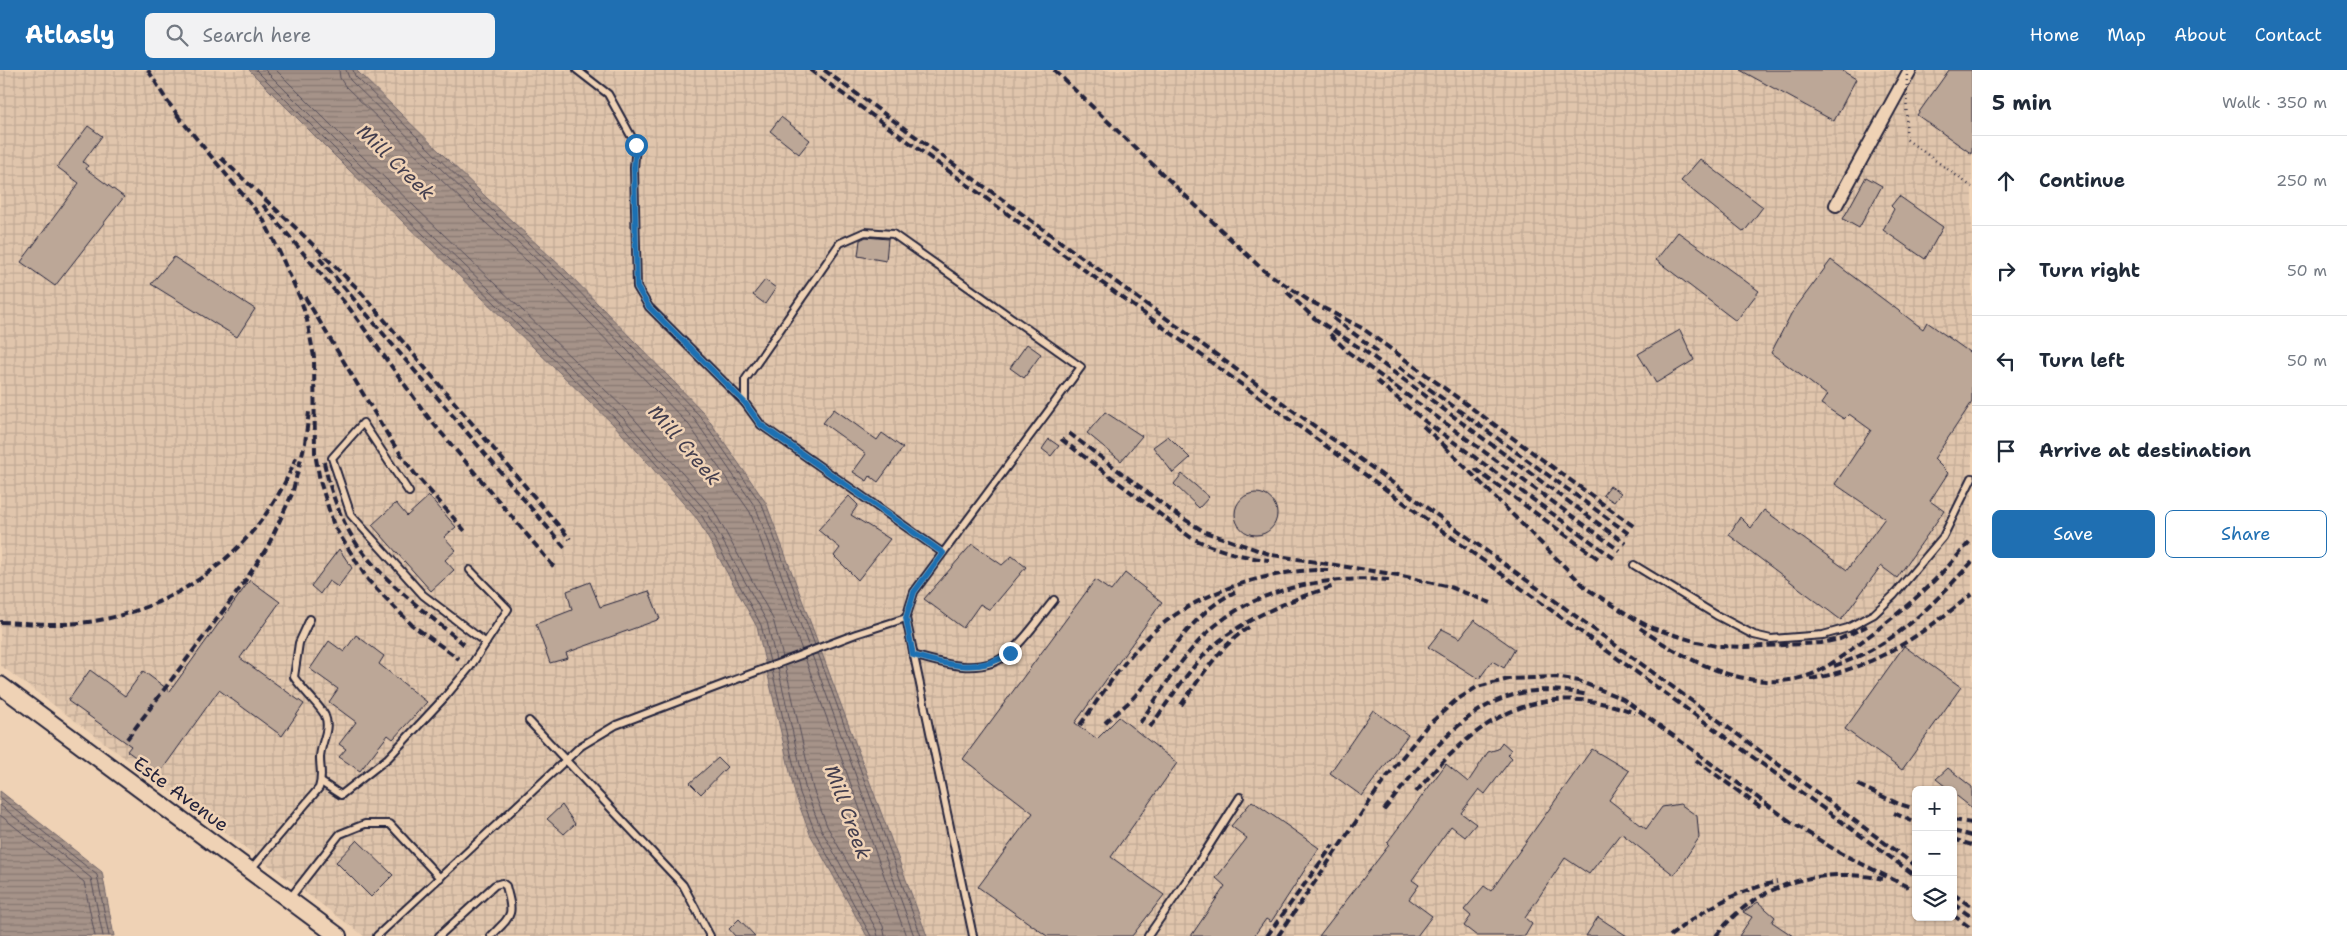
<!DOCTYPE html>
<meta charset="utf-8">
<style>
body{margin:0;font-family:"Shantell Sans",sans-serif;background:#f2f2f3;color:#1f2937}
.controls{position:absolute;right:15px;bottom:15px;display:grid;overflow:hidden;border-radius:8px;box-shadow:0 1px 4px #0004}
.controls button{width:45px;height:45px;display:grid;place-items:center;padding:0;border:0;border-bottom:1px solid #e0e1e3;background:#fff;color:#1f2937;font:25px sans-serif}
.stop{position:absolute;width:15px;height:15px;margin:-11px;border:4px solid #1f6fb2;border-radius:50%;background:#fff}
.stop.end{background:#1f6fb2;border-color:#fff;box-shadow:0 1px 5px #0008}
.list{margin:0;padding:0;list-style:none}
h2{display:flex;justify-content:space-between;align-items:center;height:65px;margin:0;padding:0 20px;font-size:21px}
h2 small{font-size:16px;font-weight:400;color:#747a83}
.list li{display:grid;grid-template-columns:32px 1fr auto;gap:15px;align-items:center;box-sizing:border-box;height:90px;padding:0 20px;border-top:1px solid #e0e1e3}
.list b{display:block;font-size:19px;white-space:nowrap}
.list em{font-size:16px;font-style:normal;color:#747a83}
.actions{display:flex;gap:10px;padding:15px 20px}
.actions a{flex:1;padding:11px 0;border:1px solid #1f6fb2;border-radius:8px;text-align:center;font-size:18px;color:#1f6fb2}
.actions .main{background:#1f6fb2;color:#fff}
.icon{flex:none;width:28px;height:28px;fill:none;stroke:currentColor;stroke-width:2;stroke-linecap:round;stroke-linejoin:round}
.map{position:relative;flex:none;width:1972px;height:866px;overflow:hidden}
header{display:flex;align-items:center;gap:30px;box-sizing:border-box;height:70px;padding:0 25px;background:#1f6fb2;color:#fff}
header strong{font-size:24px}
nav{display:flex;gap:28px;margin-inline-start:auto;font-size:18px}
.search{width:350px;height:45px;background:#f2f2f3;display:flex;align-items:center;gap:12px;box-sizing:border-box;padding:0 18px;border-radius:8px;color:#747a83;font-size:19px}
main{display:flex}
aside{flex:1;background:#fff}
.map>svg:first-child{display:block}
.industrial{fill:url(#industrial-grid);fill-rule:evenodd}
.water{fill:url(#water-rules);stroke:#71666a}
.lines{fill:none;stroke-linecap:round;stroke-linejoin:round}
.shore{stroke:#574f5a;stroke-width:1}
.building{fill:#bca797;stroke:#22223b}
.service-casing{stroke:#22223b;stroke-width:10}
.minor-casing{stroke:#22223b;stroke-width:16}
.tertiary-casing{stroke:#22223b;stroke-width:20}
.service{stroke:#efd2b5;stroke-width:6}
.minor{stroke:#efd2b5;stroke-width:12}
.tertiary{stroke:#efd2b5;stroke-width:16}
.rail{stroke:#22223b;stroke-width:4;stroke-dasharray:8 4;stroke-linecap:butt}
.path-bridge{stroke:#22223b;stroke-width:2.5;stroke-dasharray:1 4;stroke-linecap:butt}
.route{stroke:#1f6fb2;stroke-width:6}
.labels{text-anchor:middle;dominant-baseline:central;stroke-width:5;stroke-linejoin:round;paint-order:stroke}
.street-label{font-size:19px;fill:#22223b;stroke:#efd2b5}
.water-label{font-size:20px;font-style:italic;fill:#433e4e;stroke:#efd2b5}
</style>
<header>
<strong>Atlasly</strong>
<div class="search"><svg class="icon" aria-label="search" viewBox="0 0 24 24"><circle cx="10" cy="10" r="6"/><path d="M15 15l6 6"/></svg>Search here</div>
<nav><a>Home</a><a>Map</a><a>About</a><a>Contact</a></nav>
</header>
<main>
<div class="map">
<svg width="1972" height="866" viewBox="0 0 1972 866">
<defs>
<pattern id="industrial-grid" width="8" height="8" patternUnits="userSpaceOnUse" patternTransform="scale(1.25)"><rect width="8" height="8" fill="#e0c5ac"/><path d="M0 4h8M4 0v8" fill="none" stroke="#c0a995"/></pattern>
<pattern id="water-rules" width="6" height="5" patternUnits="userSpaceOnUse" patternTransform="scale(1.25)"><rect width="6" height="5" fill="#a69389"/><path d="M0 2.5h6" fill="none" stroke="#877871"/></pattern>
</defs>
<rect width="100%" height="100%" fill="#efd2b5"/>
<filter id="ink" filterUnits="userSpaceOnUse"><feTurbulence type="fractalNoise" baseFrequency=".02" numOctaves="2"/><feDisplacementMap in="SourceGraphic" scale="10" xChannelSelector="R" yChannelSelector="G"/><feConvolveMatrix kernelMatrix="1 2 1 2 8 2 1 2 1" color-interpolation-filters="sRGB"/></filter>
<g filter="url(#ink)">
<path class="industrial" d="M 0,0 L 1972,0 L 1972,866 L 364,866 L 0,595 ZM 1916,720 L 1953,720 L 1953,847 L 1916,847 Z"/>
<g class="water">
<polygon points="249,0 356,0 487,128 566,201 704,343 766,433 927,866 867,866 810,764 795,724 757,557 698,450 615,356 348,99"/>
<polygon points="0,721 102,802 114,866 0,866"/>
</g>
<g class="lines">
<g class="shore">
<polyline points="256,0 351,95 619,352 702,446 761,555 770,592"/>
<polyline points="265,0 356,91 623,348 707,442 767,552 776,590"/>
<polyline points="276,0 361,85 629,343 712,437 773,549 783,587"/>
<polyline points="339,0 340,8 345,16 474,142 553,215 689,355 750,442 802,580"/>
<polyline points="346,0 350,10 479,136 558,209 695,350 756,438 809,577"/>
<polyline points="353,0 355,6 483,132 563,205 700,346 762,435 815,575"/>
<polyline points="818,583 921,866"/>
<polyline points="812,585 914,866"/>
<polyline points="805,588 906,866"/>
<polyline points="785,595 813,719 827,756 883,856 885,866"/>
<polyline points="778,598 806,721 821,759 876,859 878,866"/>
<polyline points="772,600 800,723 815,762 871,866"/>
<polyline points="0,727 97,805 109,866"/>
<polyline points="0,735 91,808 103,866"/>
<polyline points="0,745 84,812 95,866"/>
</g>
</g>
<g class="building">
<polygon points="1740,0 1841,0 1856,9 1834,51"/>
<polygon points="1949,0 1972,0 1972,84 1917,45"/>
<polygon points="781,47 810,70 799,84 770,61"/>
<polygon points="88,56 102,66 83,92 88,96 86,99 124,127 55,216 21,192 79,113 57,97"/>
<polygon points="1700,89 1763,137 1744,162 1681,111"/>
<polygon points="1866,107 1882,116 1859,158 1843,149"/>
<polygon points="1899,126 1943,157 1925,189 1883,160 1894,139 1891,136"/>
<polygon points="1678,162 1759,221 1736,251 1656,190"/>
<polygon points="866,167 888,169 886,191 858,186 860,170"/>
<polygon points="174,187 255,239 237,267 151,214"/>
<polygon points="1831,190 1923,259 1927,252 1972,284 1972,332 1934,389 1948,403 1930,431 1944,441 1897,508 1881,496 1841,550 1729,465 1740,447 1751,458 1764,440 1847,500 1885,448 1835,414 1871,360 1849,344 1844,349 1821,334 1827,325 1771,283 1791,244"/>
<polygon points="765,210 776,218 765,234 753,225"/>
<polygon points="1680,260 1694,290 1656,313 1638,284"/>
<polygon points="1027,274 1041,284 1024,308 1010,298"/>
<polygon points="834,339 877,370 882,363 903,378 878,412 870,406 867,411 853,402 866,384 823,353"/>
<polygon points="1105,342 1142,366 1121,391 1087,363"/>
<polygon points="1168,366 1190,388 1173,403 1153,377"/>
<polygon points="1049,369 1059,376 1051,386 1042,379"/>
<polygon points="1182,404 1209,427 1199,438 1174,414"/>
<polygon points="1610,416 1621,423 1614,432 1603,425"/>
<circle cx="1256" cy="444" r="21"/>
<polygon points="429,426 456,457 444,467 456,480 445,490 454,500 431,521 372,455 396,433 407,446"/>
<polygon points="849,426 858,435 851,445 890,469 858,510 834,486 840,478 818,460"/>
<polygon points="972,474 1002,495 1012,486 1026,497 990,540 980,534 963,558 924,529"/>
<polygon points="339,479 352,498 338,517 329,511 320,524 311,516"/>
<polygon points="1125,503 1162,532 1075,653 1097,669 1119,647 1177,693 1111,787 1164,825 1132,866 1047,866 978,817 1033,743 963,689 1095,510 1111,521"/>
<polygon points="250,510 280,532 240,588 304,634 282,666 219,620 159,704 127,681 131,676 68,631 90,600 125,626 143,601 170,621"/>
<polygon points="590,512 600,537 649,521 660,549 566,583 568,588 550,593 536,554 572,540 567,521"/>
<polygon points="1474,550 1515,579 1504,598 1492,591 1479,609 1428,577 1442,559 1460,568"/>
<polygon points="356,565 384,586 379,594 427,632 393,669 388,665 360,701 339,687 346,679 339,674 356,652 329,632 338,619 310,599 329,571 344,582"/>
<polygon points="1904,576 1961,617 1902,700 1845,659"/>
<polygon points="1373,640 1408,665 1362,726 1330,703"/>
<polygon points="1502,672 1511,680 1508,684 1512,688 1485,724 1479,719 1461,743 1476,754 1465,767 1451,756 1412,810 1419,815 1409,829 1432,846 1417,866 1319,866 1389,775 1387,773 1446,694 1468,712 1488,682 1498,679"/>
<polygon points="1592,679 1629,701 1609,730 1646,759 1662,737 1680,734 1697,746 1699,768 1674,805 1621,763 1589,804 1565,788 1525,848 1532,854 1525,866 1477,866 1464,856 1471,846 1464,840 1484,816 1491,821"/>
<polygon points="718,688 727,697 701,724 690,713"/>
<polygon points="1948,698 1972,717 1972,738 1953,723 1953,720 1950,720 1936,709"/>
<polygon points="1252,731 1319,778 1271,852 1266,849 1254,866 1191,866 1225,816 1216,808 1247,768 1231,756"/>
<polygon points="562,735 575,754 564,764 547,749"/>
<polygon points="357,770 393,805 371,827 336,792"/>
<polygon points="1758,832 1775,847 1772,852 1793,866 1739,866 1752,847 1743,842"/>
<polygon points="1598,847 1627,866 1586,866"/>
<polygon points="739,849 755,866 735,866 729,859"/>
</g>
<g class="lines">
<g class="service-casing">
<g id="service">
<polyline points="577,0 608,24 636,75 634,98 637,217 649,237 745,333"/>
<polyline points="409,422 363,353 332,388 351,445 423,525 486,573"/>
<polyline points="943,483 761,355 745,333 745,310 840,173 865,162 893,164 1081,297 914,522 906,548 973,866"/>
<polyline points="1634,495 1716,545 1754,565 1771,569 1823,565 1848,558 1874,544 1894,525 1943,467 1972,408"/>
<path d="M 913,585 C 943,594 983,606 1009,583 C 1026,569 1040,547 1054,530"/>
<polyline points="529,651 683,815 710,866"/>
<polyline points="321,712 341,725 388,688 445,627 470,597 508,539 470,500"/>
<path d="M 251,799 L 319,718 C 323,707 320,699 320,688 C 320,674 331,659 325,646 C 323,639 300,617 294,607 L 299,573 L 310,549"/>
<polyline points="290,828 340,764 365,754 390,754 440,808"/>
<polyline points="377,866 581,676 616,655 856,564 906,548"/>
<path d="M 439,866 L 495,815 L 502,813 L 506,816 C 514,846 513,844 491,866"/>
<polyline points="1148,866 1193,801 1240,727"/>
</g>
</g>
<g class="minor-casing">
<polyline id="minor" points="1836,135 1910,0"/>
</g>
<g class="tertiary-casing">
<polyline id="tertiary" points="0,615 338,866"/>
</g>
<use href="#service" class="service"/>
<use href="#minor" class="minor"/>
<use href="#tertiary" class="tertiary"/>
<g class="rail">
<polyline points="148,0 167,31 182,50"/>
<polyline points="810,0 1916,806"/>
<path d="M 824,0 C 1188,265 1554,528 1916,796"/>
<polyline points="1054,0 1263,200 1308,230 1362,258 1636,458"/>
<polyline points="177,45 263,149 278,179 301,230 307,250 314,287 315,383 320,411 334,456 368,510 412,555 459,589"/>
<polyline points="221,88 298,160 359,220 570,469"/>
<polyline points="263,135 350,239 428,347 554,497"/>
<polyline points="319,188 565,478"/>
<polyline points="1287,222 1314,248 1369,284 1626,474"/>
<polyline points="305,227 392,372 415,404 465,461"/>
<polyline points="1333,248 1381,284"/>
<polyline points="1330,264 1348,282 1620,481"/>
<polyline points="1399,297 1632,466"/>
<polyline points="1377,311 1422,349 1615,489"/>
<polyline points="1423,356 1449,380"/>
<polyline points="1069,363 1173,442 1205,462 1272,485 1398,505 1450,517 1491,533"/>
<path d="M 1061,369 L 1190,467 C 1216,480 1241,487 1269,490"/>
<polyline points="1444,376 1587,519 1635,549 1652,558 1697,572 1717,576 1746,577 1821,573 1840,569 1867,556"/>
<path d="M 324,392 C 330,421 341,451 358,476 C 387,515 431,546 467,577"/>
<polyline points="1475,399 1600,490"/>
<path d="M 0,552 C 29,553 59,556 88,552 C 181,539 263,476 296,387"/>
<path d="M 1640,558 C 1687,592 1761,630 1819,601 C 1837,591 1853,578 1869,566 C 1910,535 1938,510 1971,470"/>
<path d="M 1834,596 C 1896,575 1929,538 1972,492"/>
<path d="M 1810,609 C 1878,597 1919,566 1972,524"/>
<path d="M 1181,635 C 1201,607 1220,576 1249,557"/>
<path d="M 1105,653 C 1113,645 1123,638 1131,630 C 1166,594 1188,545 1235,522"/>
<path d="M 1140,653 C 1161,622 1181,587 1209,561 C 1257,517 1325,506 1389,510"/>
<path d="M 1080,655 C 1101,626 1120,595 1145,570 C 1187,525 1269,498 1330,500"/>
<path d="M 1150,657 C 1169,631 1186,603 1209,580 C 1240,550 1293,528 1335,516"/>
<polyline points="127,669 241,517 268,476 292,424 305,373 309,342"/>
<polyline points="1696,690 1761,738"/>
<polyline points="1858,715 1899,734 1916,739"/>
<path d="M 1416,722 C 1477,649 1537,606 1635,643"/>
<path d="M 1384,740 C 1441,670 1486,601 1588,625"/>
<polyline points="1894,743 1916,753"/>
<polyline points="1786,749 1840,783 1908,817"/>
<polyline points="1953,750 1972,753"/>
<polyline points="1953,761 1972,766"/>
<polyline points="1953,769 1972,775"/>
<polyline points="1953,824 1972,837"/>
<polyline points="1953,834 1972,847"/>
<polyline points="1953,845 1972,859"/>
<polyline points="1267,866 1333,775"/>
<polyline points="1278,866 1383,712 1426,657 1455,631 1477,617 1509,609 1555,607 1579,611 1623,629 1791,752"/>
<path d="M 1670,866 C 1701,841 1737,820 1777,812"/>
<path d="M 1716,866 C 1755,814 1820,796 1883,809"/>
</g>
<polyline class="path-bridge" points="1907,0 1906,69 1972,117"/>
</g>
</g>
<g class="lines" filter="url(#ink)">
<path class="route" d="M 636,75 L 634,98 L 637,217 L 649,237 L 745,333 L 761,355 L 943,483 L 914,522 L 906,548 L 913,585 C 946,595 979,604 1010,583"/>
</g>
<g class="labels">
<g class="street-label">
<text transform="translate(181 724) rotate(36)">Este Avenue</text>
</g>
<g class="water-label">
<text transform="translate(396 92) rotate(44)">Mill Creek</text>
<text transform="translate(685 375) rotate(49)">Mill Creek</text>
<text transform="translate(848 742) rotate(70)">Mill Creek</text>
</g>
</g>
</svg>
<div class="controls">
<button>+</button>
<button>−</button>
<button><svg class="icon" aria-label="layers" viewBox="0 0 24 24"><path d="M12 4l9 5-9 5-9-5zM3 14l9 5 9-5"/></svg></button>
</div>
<div class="stop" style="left:636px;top:75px"></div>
<div class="stop end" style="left:1010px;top:583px"></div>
</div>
<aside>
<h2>5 min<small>Walk · 350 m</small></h2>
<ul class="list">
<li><svg class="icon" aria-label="ahead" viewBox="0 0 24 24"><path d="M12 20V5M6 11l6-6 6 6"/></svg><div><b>Continue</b></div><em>250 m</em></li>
<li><svg class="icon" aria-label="right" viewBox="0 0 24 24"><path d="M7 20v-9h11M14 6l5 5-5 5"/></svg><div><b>Turn right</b></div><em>50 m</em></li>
<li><svg class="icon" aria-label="left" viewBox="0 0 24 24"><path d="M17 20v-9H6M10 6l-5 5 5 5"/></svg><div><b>Turn left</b></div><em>50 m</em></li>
<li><svg class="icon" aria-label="arrive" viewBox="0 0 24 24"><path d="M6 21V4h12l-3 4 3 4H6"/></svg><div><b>Arrive at destination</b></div></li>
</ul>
<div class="actions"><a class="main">Save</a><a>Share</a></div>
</aside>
</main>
